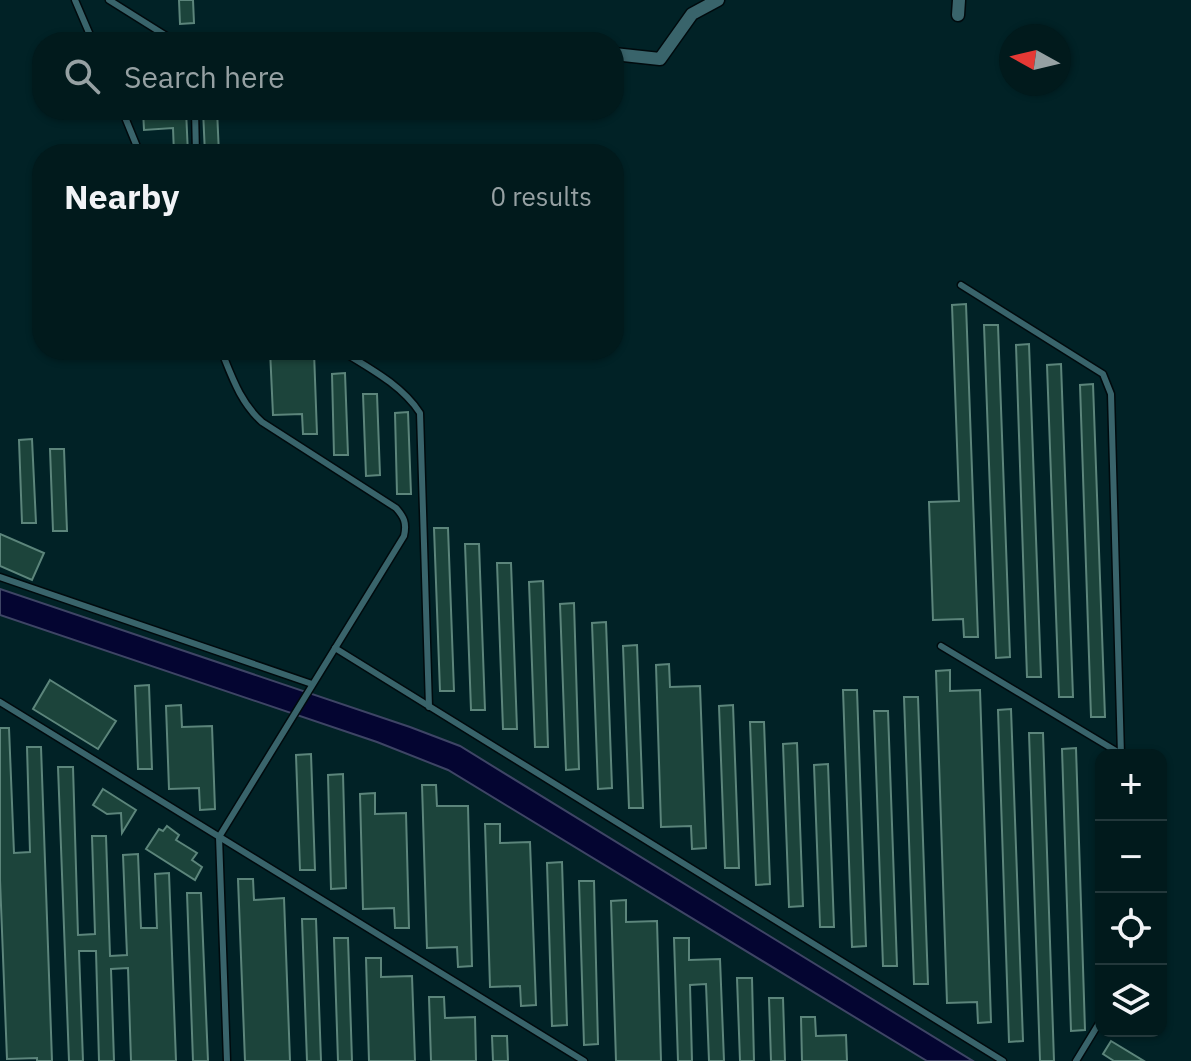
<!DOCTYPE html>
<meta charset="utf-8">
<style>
body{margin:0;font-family:"IBM Plex Sans",sans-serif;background:#0b2325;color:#f1f3f6}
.controls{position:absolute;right:24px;bottom:24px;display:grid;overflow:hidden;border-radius:16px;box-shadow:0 2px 6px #0004}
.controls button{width:72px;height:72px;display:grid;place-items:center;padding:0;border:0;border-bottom:2px solid #23383b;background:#011a1c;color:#f1f3f6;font:40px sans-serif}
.compass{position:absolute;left:999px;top:24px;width:72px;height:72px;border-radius:50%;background:#011a1c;box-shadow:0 2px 6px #0004;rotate:278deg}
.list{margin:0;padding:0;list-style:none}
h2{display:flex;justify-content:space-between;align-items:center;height:104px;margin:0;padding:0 32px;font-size:34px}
h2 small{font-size:26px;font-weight:400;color:#96a1a3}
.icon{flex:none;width:44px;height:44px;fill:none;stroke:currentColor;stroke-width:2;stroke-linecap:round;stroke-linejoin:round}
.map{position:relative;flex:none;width:1191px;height:1061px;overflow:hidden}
.search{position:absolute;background:#011a1c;box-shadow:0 2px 6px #0004;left:32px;top:32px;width:592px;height:88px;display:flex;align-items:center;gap:20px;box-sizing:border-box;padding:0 28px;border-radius:32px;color:#96a1a3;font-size:30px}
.panel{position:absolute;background:#011a1c;box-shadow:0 2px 6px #0004;left:32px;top:144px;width:592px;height:216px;border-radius:32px}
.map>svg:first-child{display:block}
.water{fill:#040531;stroke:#3e4565;stroke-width:2}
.building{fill:#1c443b;stroke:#5c857b;stroke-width:2}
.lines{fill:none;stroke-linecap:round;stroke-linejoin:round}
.service-casing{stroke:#000a0d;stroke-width:9}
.minor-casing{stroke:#000a0d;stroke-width:15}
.service{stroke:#39646b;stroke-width:6}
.minor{stroke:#39646b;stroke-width:12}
</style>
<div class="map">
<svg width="1191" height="1061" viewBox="0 0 1191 1061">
<rect width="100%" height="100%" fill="#012226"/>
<polygon class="water" points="0,589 410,727 460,746 973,1061 927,1061 448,770 377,742 0,615"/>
<g class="building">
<polygon points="179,0 193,0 194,23 180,24"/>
<polygon points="143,110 186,110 188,154 174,154 173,128 144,130"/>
<polygon points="203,110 217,110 219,154 205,154"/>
<polygon points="966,304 978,637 964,637 963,619 933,620 929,502 959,501 952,305"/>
<polygon points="984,325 998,325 1010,657 996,658"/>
<polygon points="1029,344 1041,677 1027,677 1016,345"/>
<polygon points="270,350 284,350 284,353 314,352 317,434 303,434 302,414 273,415"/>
<polygon points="1061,364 1073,697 1059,697 1047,365"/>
<polygon points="345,373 348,455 334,455 332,374"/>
<polygon points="1093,384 1105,717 1091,717 1080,385"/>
<polygon points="363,394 377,394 380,475 366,476"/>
<polygon points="408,412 411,494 397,494 395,413"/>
<polygon points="32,439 36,523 22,523 19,440"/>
<polygon points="50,449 64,449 67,531 53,531"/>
<polygon points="434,528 448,528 454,691 440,691"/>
<polygon points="0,534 44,553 32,580 0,566"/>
<polygon points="465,544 479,544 485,710 471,710"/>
<polygon points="497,563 511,563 517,729 503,729"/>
<polygon points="543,581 548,747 535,747 529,582"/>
<polygon points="574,603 579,769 566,770 560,604"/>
<polygon points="606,622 612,788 598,789 592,623"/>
<polygon points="637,645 643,808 629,808 623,646"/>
<polygon points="669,664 670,687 700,686 706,848 692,849 691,826 661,827 656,665"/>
<polygon points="950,670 950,691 980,690 991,1022 978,1023 977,1002 947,1003 936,671"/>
<polygon points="50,680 116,721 98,749 33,709"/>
<polygon points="149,685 152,769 138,769 135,686"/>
<polygon points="843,690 857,690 866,946 852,947"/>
<polygon points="904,697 918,697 928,984 914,984"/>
<polygon points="181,705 182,727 212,726 215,809 200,810 199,788 169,789 166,706"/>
<polygon points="733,705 739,868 725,868 719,706"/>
<polygon points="1011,709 1023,1041 1009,1042 998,710"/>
<polygon points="874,711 888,711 897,966 883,966"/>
<polygon points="750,722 764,722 770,884 756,885"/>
<polygon points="0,728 9,728 14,853 30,852 27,747 41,747 52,1061 37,1061 37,1058 7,1059 0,880"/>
<polygon points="1029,733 1043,733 1054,1061 1040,1061"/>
<polygon points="797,743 803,906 789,907 783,744"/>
<polygon points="1076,748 1085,1030 1071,1031 1062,749"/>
<polygon points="311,754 315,870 300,870 296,755"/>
<polygon points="828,764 834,927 820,927 814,765"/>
<polygon points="58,767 73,767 78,935 95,934 92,836 106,836 110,956 127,955 123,855 138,854 141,928 157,928 155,874 169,873 176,1061 131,1061 128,968 111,969 114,1061 99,1061 96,951 79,951 83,1061 69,1061"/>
<polygon points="343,774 346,888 331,889 328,775"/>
<polygon points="422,785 436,785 437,806 468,806 472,966 458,967 457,947 427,948"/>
<polygon points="103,789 136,810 122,833 121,813 107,814 93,805"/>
<polygon points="375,793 375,814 406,813 409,928 395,928 394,908 363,909 360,794"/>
<polygon points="485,824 500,824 500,843 530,842 536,1005 521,1006 520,986 490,987"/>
<polygon points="167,826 179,835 176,840 197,853 192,860 202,867 195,880 146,849 159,829 163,831"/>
<polygon points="562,862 567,1025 552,1026 547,863"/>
<polygon points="238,879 253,879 254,900 284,898 290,1061 245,1061"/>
<polygon points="579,881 594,881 598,1044 584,1045"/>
<polygon points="187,893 201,893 208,1061 193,1061"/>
<polygon points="626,900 626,922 657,921 661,1061 616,1061 611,901"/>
<polygon points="302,919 316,919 321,1061 307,1061"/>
<polygon points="334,938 348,938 352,1061 338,1061"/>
<polygon points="674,938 689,938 689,960 720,959 724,1061 709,1061 706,984 690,985 692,1061 678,1061"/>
<polygon points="366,958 381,958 381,977 412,976 415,1061 369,1061"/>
<polygon points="737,978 752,978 754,1061 740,1061"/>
<polygon points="429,997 444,997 445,1018 475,1017 476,1061 431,1061"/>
<polygon points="769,998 783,998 785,1061 771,1061"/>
<polygon points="801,1017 815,1017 816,1036 846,1035 847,1061 802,1061"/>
<polygon points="492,1036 507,1036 508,1061 493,1061"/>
<polygon points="1111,1041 1144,1061 1114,1061 1103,1054"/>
</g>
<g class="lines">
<g class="service-casing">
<g id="service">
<polyline points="75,0 93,42"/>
<polyline points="109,0 176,42"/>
<polyline points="122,110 140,154"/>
<polyline points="195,110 196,154"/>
<polyline points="961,285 1103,374 1111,394 1121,755"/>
<path d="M 221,350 C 232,377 240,402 262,422 L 396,508 C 404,517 407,523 404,536 L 219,837 L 227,1061"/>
<path d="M 340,350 C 369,368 402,385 420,413 L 429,707"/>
<polyline points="0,577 312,684"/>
<polyline points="941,646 1121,754"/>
<polyline points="335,648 1003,1061"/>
<polyline points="0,702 584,1061"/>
<polyline points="1076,1061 1101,1020"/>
</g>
</g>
<g class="minor-casing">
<g id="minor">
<polyline points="958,15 959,0"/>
<polyline points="614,54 660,59 692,14 718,0"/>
</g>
</g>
<use href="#service" class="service"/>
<use href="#minor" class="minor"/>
</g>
</svg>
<div class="controls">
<button>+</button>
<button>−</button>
<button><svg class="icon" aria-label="locate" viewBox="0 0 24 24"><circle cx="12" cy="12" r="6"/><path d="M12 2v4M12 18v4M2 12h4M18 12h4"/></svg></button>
<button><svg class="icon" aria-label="layers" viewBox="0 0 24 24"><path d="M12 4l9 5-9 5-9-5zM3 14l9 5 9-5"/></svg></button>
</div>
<svg class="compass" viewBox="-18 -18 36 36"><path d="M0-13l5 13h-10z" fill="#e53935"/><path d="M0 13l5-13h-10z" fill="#96a1a3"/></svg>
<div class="search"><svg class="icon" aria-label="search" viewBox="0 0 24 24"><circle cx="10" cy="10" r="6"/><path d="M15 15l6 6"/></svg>Search here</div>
<section class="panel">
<h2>Nearby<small>0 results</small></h2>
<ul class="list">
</ul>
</section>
</div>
